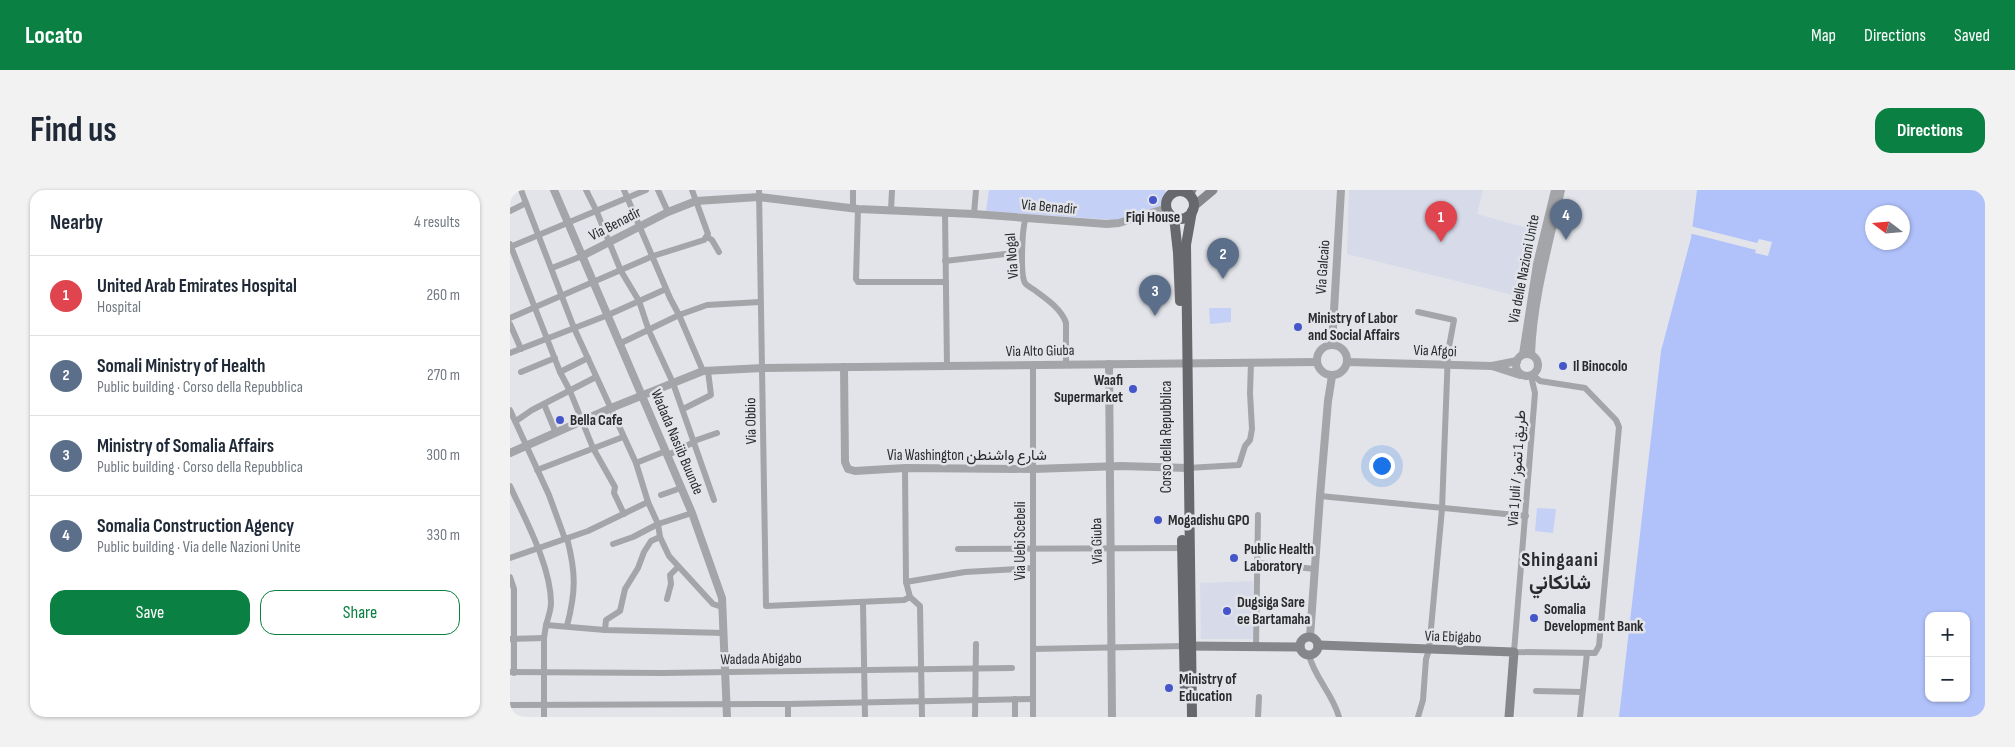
<!DOCTYPE html>
<meta charset="utf-8">
<style>
body{margin:0;font-family:"Sofia Sans Condensed",Vazirmatn,sans-serif;background:#f2f2f3;color:#1f2937}
.controls{position:absolute;right:15px;bottom:15px;display:grid;overflow:hidden;border-radius:10px;box-shadow:0 1px 4px #0004}
.controls button{width:45px;height:45px;display:grid;place-items:center;padding:0;border:0;border-bottom:1px solid #e0e1e3;background:#fff;color:#1f2937;font:25px sans-serif}
.compass{position:absolute;left:1355px;top:15px;width:45px;height:45px;border-radius:50%;background:#fff;box-shadow:0 1px 4px #0004;rotate:286deg}
.you{position:absolute;left:871px;top:275px;width:18px;height:18px;margin:-12px;border:4px solid #fff;border-radius:50%;background:#1a73e8;box-shadow:0 0 0 8px #1a73e833}
.badge{display:grid;place-items:center;width:32px;height:32px;border-radius:50%;background:#0b8043;color:#fff;font-size:16px;font-weight:700}
.pin{position:absolute;translate:-50% -41px;filter:drop-shadow(0 1px 2px #0008)}
.pin::after{content:'';position:absolute;top:26px;width:18px;height:15px;background:inherit;clip-path:polygon(0 0,100% 0,50% 100%)}
.list{margin:0;padding:0;list-style:none}
h2{display:flex;justify-content:space-between;align-items:center;height:65px;margin:0;padding:0 20px;font-size:21px}
h2 small{font-size:16px;font-weight:400;color:#747a83}
.list li{display:grid;grid-template-columns:32px 1fr auto;gap:15px;align-items:center;box-sizing:border-box;height:80px;padding:0 20px;border-top:1px solid #e0e1e3}
.list b{display:block;font-size:19px;white-space:nowrap}
.list p{margin:0;font-size:16px;white-space:nowrap;color:#747a83}
.list em{font-size:16px;font-style:normal;color:#747a83}
.actions{display:flex;gap:10px;padding:15px 20px}
.actions a{flex:1;padding:11px 0;border:1px solid #0b8043;border-radius:15px;text-align:center;font-size:18px;color:#0b8043}
.actions .main{background:#0b8043;color:#fff}
.map{position:relative;flex:none;width:1475px;height:527px;overflow:hidden;border-radius:15px}
header{display:flex;align-items:center;gap:30px;box-sizing:border-box;height:70px;padding:0 25px;background:#0b8043;color:#fff}
header strong{font-size:24px}
nav{display:flex;gap:28px;margin-inline-start:auto;font-size:18px}
.intro{display:flex;align-items:center;justify-content:space-between;box-sizing:border-box;height:120px;padding:0 30px}
h1{margin:0;font-size:35px}
.button{padding:12px 22px;border-radius:15px;background:#0b8043;color:#fff;font-size:18px;font-weight:700}
main{display:flex;gap:30px;padding:0 30px}
aside{flex:1;background:#fff;border-radius:15px;box-shadow:0 1px 4px #0004}
.map>svg:first-child{display:block}
.built{fill:#d7dbe9}
.green{fill:#c5d0f6}
.water{fill:#b1c2fb;fill-rule:evenodd}
.pier{fill:#e2e4ea}
.lines{fill:none;stroke-linecap:round;stroke-linejoin:round}
.minor{stroke:#a4a5a8;stroke-width:6}
.tertiary{stroke:#a4a5a8;stroke-width:8}
.secondary{stroke:#85868a;stroke-width:9}
.trunk{stroke:#66686c;stroke-width:10}
.poi-dot{fill:#4456ca;stroke:#e2e4ea;stroke-width:2}
.labels{text-anchor:middle;dominant-baseline:central;stroke-width:5;stroke-linejoin:round;paint-order:stroke}
.street-label{font-size:15px;fill:#292a2c;stroke:#e2e4ea}
.poi-label{font-size:15px;font-weight:bold;fill:#292a2c;stroke:#e2e4ea;text-anchor:start}
.district-label{font-size:20px;font-weight:bold;letter-spacing:1px;fill:#292a2c;stroke:#e2e4ea}
</style>
<header>
<strong>Locato</strong>
<nav><a>Map</a><a>Directions</a><a>Saved</a></nav>
</header>
<div class="intro"><h1>Find us</h1><a class="button">Directions</a></div>
<main>
<aside>
<h2>Nearby<small>4 results</small></h2>
<ul class="list">
<li><span class="badge" style="background:#e0444e">1</span><div><b>United Arab Emirates Hospital</b><p>Hospital</p></div><em>260 m</em></li>
<li><span class="badge" style="background:#5c6f8a">2</span><div><b>Somali Ministry of Health</b><p>Public building · Corso della Repubblica</p></div><em>270 m</em></li>
<li><span class="badge" style="background:#5c6f8a">3</span><div><b>Ministry of Somalia Affairs</b><p>Public building · Corso della Repubblica</p></div><em>300 m</em></li>
<li><span class="badge" style="background:#5c6f8a">4</span><div><b>Somalia Construction Agency</b><p>Public building · Via delle Nazioni Unite</p></div><em>330 m</em></li>
</ul>
<div class="actions"><a class="main">Save</a><a>Share</a></div>
</aside>
<div class="map">
<svg width="1475" height="527" viewBox="0 0 1475 527">
<rect width="100%" height="100%" fill="#e2e4ea"/>
<g class="built">
<polygon points="839,0 973,0 967,24 1028,41 1011,107 837,64"/>
<polygon points="743,391 743,449 691,449 690,393"/>
</g>
<g class="green">
<polygon points="479,0 655,0 656,5 653,15 617,28 604,30 476,21"/>
<polygon points="699,118 721,118 721,132 700,134"/>
<polygon points="1027,318 1046,319 1043,343 1025,341"/>
</g>
<path class="water" d="M 1187,0 L 1475,0 L 1475,527 L 1109,527 L 1151,161 L 1181,48 ZM 1362,22 L 1392,22 L 1392,52 L 1362,52 ZM 1419,426 L 1456,426 L 1456,508 L 1419,508 Z"/>
<polygon class="pier" points="1180,36 1247,53 1249,49 1262,52 1258,66 1245,63 1246,60 1179,43"/>
<g class="lines">
<g class="minor">
<polyline points="11,0 64,138 126,273 138,312 148,334 150,347 159,366 203,414 212,417"/>
<polyline points="76,0 86,20 111,81 129,111 139,141 163,193 204,310"/>
<polyline points="114,0 160,108 169,125 193,181"/>
<polyline points="148,0 158,22"/>
<polyline points="249,0 256,416 394,410 400,407"/>
<polyline points="343,0 343,18"/>
<polyline points="348,19 346,89 348,92 436,92"/>
<polyline points="381,20 382,0"/>
<polyline points="0,21 16,13"/>
<polyline points="435,23 437,176"/>
<polyline points="464,24 466,0"/>
<path d="M 516,28 C 512,37 510,85 515,93 C 518,97 524,99 527,102 C 538,110 552,120 556,133 L 556,175"/>
<polyline points="197,47 202,50 209,62"/>
<polyline points="0,54 50,182 60,201 83,258 105,297 104,303 114,324"/>
<polyline points="0,57 136,0"/>
<polyline points="435,71 512,62"/>
<polyline points="42,78 72,66"/>
<polyline points="0,128 143,66 194,50 198,44 182,0"/>
<polyline points="0,134 11,159"/>
<polyline points="109,154 169,125 197,115 250,112"/>
<polyline points="0,163 98,125 156,99"/>
<polyline points="523,175 523,527"/>
<polyline points="11,182 45,168"/>
<polyline points="50,182 78,168"/>
<polyline points="1021,186 1025,203 1004,462 1085,463 1089,456 1109,237 1106,230 1075,198 1030,191 1023,185"/>
<polyline points="34,214 46,243"/>
<polyline points="173,219 201,205 198,181"/>
<polyline points="0,220 39,305 55,349"/>
<polyline points="6,231 22,220 86,187"/>
<polyline points="184,251 207,243"/>
<polyline points="158,265 184,252"/>
<polyline points="126,273 156,261"/>
<polyline points="395,278 396,392 400,407 410,416 412,527"/>
<polyline points="678,278 729,275 735,256 740,250 742,239 740,203 741,172"/>
<polyline points="27,280 113,247"/>
<path d="M 0,296 C 15,329 41,376 41,413 C 41,420 38,428 36,435"/>
<polyline points="151,305 171,298"/>
<polyline points="810,306 1016,326"/>
<polyline points="103,354 123,347 148,334 182,323"/>
<polyline points="448,359 676,358"/>
<polyline points="0,368 78,341 138,312"/>
<polyline points="748,373 805,379"/>
<polyline points="0,387 4,399 4,483"/>
<polyline points="396,392 455,382 523,378"/>
<polyline points="157,409 161,394 160,385 168,377"/>
<polyline points="353,413 355,527"/>
<path d="M 57,436 C 66,401 66,383 57,348"/>
<polyline points="95,440 96,430 110,421 115,399 128,378 134,362 141,351 150,347"/>
<polyline points="0,449 34,448"/>
<polyline points="746,456 748,325"/>
<polyline points="523,459 675,456"/>
<path d="M 799,465 C 804,487 823,504 829,527"/>
<polyline points="0,482 153,483 502,478"/>
<polyline points="1026,501 1072,502"/>
<polyline points="505,509 505,527"/>
<polyline points="278,514 523,509"/>
<polyline points="0,515 278,514 278,527"/>
<polyline points="34,527 34,448 36,435 95,440 214,443"/>
<polyline points="465,527 466,454"/>
<polyline points="748,527 749,507"/>
<polyline points="908,527 913,510 916,469 919,460 932,319 938,162 944,130 908,122"/>
<polyline points="1070,527 1077,463"/>
</g>
<g class="tertiary">
<polyline points="44,0 182,323 212,408 217,527"/>
<polyline points="72,66 158,22 186,11 249,7 348,19 464,24 597,34 609,33 657,18"/>
<circle cx="822" cy="170" r="15"/>
<polyline points="822,155 831,0"/>
<circle cx="1017" cy="175" r="11"/>
<polyline points="1013,164 1027,74 1045,0"/>
<path d="M 1021,164 C 1023,108 1039,54 1051,0"/>
<polyline points="837,172 982,176 1007,171"/>
<polyline points="599,174 602,527"/>
<polyline points="982,176 1010,185"/>
<polyline points="334,177 335,272 338,279 345,281 395,278 523,279 611,276 678,278"/>
<polyline points="0,263 101,218 193,181 253,178 806,172"/>
<polyline points="800,447 810,306 818,211 822,186"/>
</g>
<g class="secondary">
<polyline points="677,3 682,0"/>
<polyline points="684,16 703,0"/>
<circle cx="799" cy="456" r="9"/>
<polyline points="808,455 1004,462 999,527"/>
<polyline points="675,456 790,457"/>
</g>
<g class="trunk">
<circle cx="670" cy="15" r="14"/>
<polyline points="664,27 668,63 670,111"/>
<polyline points="672,350 675,508"/>
<polyline points="682,527 676,55 682,21"/>
</g>
</g>
<g class="poi-dot">
<circle cx="643" cy="10" r="5"/>
<circle cx="788" cy="137" r="5"/>
<circle cx="1053" cy="176" r="5"/>
<circle cx="623" cy="199" r="5"/>
<circle cx="50" cy="230" r="5"/>
<circle cx="648" cy="330" r="5"/>
<circle cx="724" cy="368" r="5"/>
<circle cx="717" cy="421" r="5"/>
<circle cx="1024" cy="428" r="5"/>
<circle cx="659" cy="498" r="5"/>
</g>
<g class="labels">
<g class="street-label">
<text transform="translate(539 17) rotate(5)">Via Benadir</text>
<text transform="translate(105 34) rotate(-27)">Via Benadir</text>
<text transform="translate(502 66) rotate(-94)">Via Nogal</text>
<text transform="translate(813 77) rotate(-86)">Via Galcaio</text>
<text transform="translate(1014 79) rotate(-79)">Via delle Nazioni Unite</text>
<text transform="translate(530 161) rotate(-1)">Via Alto Giuba</text>
<text transform="translate(925 161) rotate(2)">Via Afgoi</text>
<text transform="translate(241 231) rotate(-91)">Via Obbio</text>
<text transform="translate(656 247) rotate(-90)">Corso della Repubblica</text>
<text transform="translate(167 252) rotate(67)">Wadada Nasiib Buunde</text>
<text x="457" y="265">Via Washington شارع واشنطن</text>
<text transform="translate(1007 278) rotate(-86)">Via 1 Juli / طريق 1 تموز</text>
<text transform="translate(510 351) rotate(-90)">Via Uebi Scebeli</text>
<text transform="translate(587 351) rotate(-91)">Via Giuba</text>
<text transform="translate(943 447) rotate(2)">Via Ebigabo</text>
<text transform="translate(251 469) rotate(-1)">Wadada Abigabo</text>
</g>
<g class="poi-label">
<text x="643" y="27" text-anchor="middle">Fiqi House</text>
<text x="798" y="128">Ministry of Labor<tspan x="798" dy="17">and Social Affairs</tspan></text>
<text x="1063" y="176">Il Binocolo</text>
<text x="613" y="190" text-anchor="end">Waafi<tspan x="613" dy="17">Supermarket</tspan></text>
<text x="60" y="230">Bella Cafe</text>
<text x="658" y="330">Mogadishu GPO</text>
<text x="734" y="359">Public Health<tspan x="734" dy="17">Laboratory</tspan></text>
<text x="727" y="412">Dugsiga Sare<tspan x="727" dy="17">ee Bartamaha</tspan></text>
<text x="1034" y="419">Somalia<tspan x="1034" dy="17">Development Bank</tspan></text>
<text x="669" y="489">Ministry of<tspan x="669" dy="17">Education</tspan></text>
</g>
<g class="district-label">
<text x="1050" y="370">Shingaani<tspan x="1050" dy="23">شانكاني</tspan></text>
</g>
</g>
</svg>
<div class="controls">
<button>+</button>
<button>−</button>
</div>
<svg class="compass" viewBox="-18 -18 36 36"><path d="M0-13l5 13h-10z" fill="#e53935"/><path d="M0 13l5-13h-10z" fill="#747a83"/></svg>
<div class="you"></div>
<div class="pin badge" style="left:931px;top:52px;background:#e0444e">1</div>
<div class="pin badge" style="left:713px;top:89px;background:#5c6f8a">2</div>
<div class="pin badge" style="left:645px;top:126px;background:#5c6f8a">3</div>
<div class="pin badge" style="left:1056px;top:50px;background:#5c6f8a">4</div>
</div>
</main>
